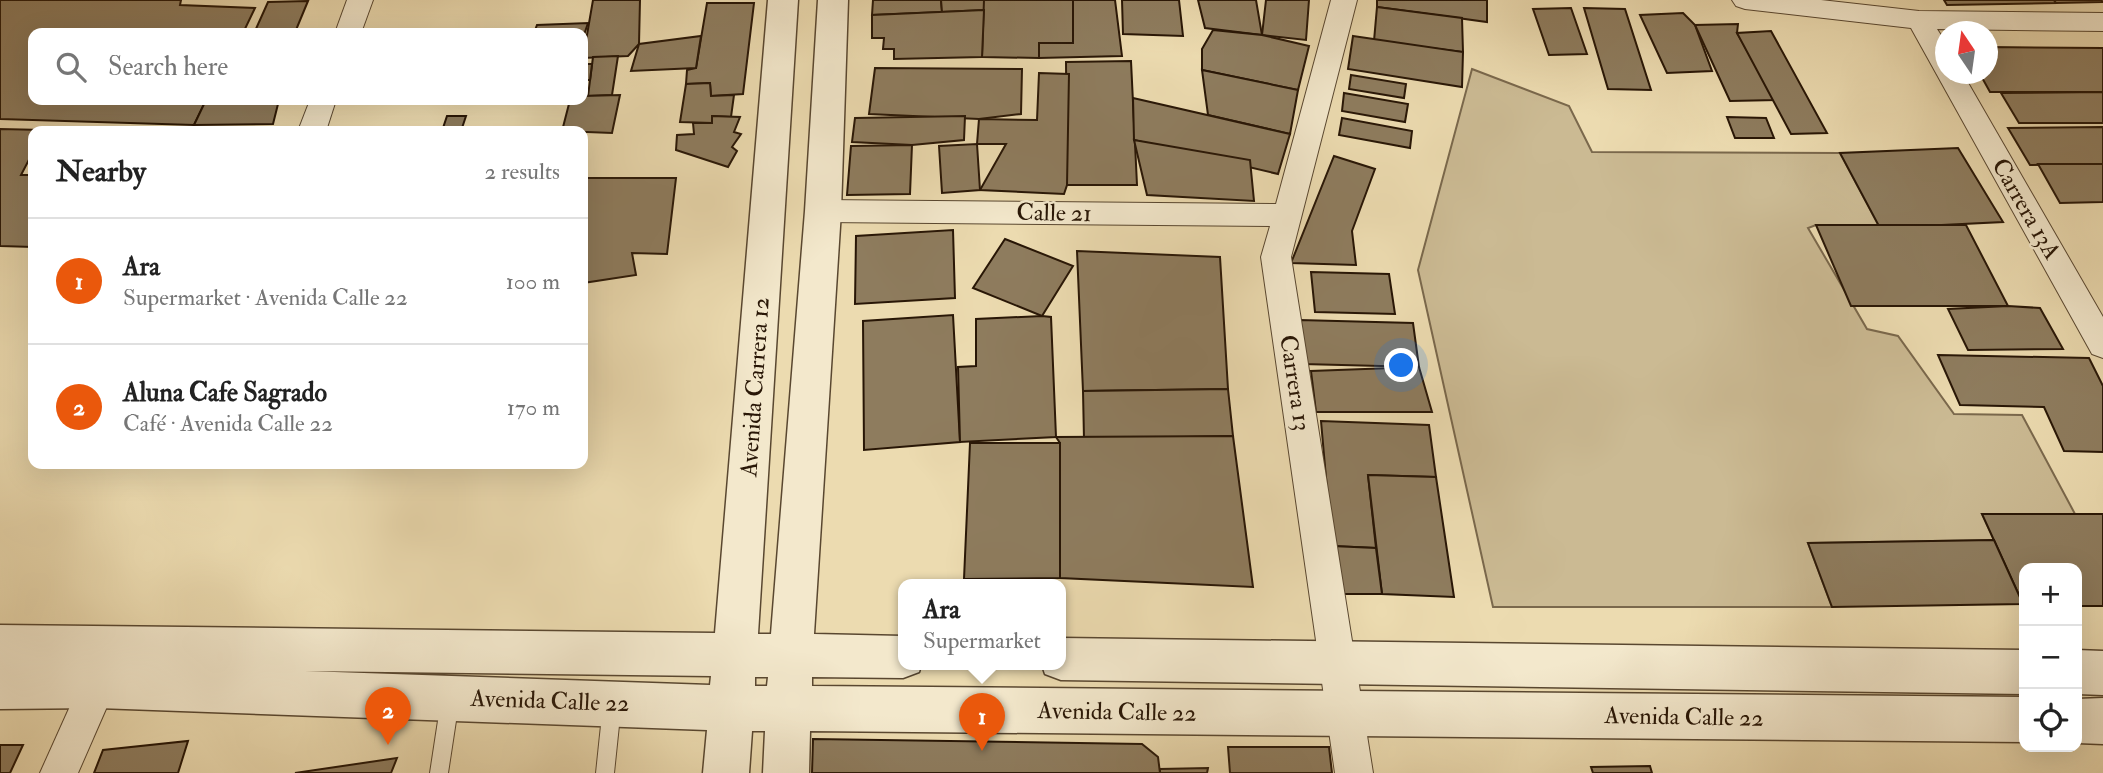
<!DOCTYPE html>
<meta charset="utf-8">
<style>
body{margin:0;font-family:"IM FELL Double Pica",serif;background:#f6f6f6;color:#222}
.controls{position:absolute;right:21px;bottom:21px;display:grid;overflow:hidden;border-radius:14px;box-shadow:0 7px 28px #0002}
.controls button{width:63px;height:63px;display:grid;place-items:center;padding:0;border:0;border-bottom:2px solid #e0e0e0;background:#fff;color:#222;font:35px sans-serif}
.compass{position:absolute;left:1935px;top:21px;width:63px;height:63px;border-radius:50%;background:#fff;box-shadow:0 7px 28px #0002;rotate:347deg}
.you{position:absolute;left:1402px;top:366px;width:24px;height:24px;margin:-18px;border:5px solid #fff;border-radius:50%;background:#1a73e8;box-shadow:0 0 0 10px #1a73e833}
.badge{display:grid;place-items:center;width:46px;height:46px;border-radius:50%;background:#ea580c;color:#fff;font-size:23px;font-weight:700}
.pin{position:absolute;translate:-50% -58px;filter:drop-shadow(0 2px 4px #0008)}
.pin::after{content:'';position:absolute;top:37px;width:24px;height:21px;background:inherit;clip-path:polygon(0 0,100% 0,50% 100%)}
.popup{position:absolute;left:898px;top:579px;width:168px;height:91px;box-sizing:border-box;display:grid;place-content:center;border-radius:14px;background:#fff;filter:drop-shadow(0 2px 5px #0005);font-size:23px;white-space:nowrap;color:#767676}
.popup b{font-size:26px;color:#222}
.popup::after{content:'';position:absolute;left:50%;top:100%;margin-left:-14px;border:14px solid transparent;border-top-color:#fff}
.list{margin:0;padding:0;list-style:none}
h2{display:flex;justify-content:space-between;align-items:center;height:91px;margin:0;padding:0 28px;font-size:30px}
h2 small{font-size:23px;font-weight:400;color:#767676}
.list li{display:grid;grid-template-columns:46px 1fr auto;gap:21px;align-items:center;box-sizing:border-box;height:126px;padding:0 28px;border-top:2px solid #e0e0e0}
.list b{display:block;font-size:26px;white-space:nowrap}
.list p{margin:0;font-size:23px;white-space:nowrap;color:#767676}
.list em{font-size:23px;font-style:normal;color:#767676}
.icon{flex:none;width:38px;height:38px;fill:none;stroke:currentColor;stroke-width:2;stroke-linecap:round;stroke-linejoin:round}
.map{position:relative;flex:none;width:2103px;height:773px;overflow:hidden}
.search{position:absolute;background:#fff;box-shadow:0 7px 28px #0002;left:28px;top:28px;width:560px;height:77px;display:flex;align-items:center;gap:18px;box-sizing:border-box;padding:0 24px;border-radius:14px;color:#767676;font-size:26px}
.panel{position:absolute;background:#fff;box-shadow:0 7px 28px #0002;left:28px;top:126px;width:560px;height:343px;border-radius:14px}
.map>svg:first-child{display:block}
.green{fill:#cbba93;stroke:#7a684c;stroke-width:2}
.building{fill:#8e7c5e;stroke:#281606;stroke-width:2}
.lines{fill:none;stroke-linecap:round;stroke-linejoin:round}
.service-casing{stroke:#594730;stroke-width:2}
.minor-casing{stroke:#594730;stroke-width:2}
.tertiary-casing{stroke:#594730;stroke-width:3}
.service{fill:#f3e8cc;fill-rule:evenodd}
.minor{fill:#f3e8cc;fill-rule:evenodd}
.tertiary{fill:#f3e8cc;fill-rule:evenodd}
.labels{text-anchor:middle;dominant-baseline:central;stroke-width:5;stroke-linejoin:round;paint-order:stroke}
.street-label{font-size:24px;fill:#281606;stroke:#f3e8cc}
</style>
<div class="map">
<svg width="2103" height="773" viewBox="0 0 2103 773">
<rect width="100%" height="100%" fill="#ecdbb0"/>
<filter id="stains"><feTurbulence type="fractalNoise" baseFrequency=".00286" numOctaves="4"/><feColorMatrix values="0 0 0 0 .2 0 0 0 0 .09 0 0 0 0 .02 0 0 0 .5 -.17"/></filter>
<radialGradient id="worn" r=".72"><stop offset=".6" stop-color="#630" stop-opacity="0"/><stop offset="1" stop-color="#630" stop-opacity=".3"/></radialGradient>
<polygon class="green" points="1472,69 1569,106 1592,152 1840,153 1880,228 1816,225 1808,228 1867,329 1898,336 1954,414 2022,415 2075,514 1982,514 1994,540 1808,543 1832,607 1493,607 1418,270"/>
<g class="building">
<polygon points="0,0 181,0 180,5 255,8 243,33 33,33 33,100 206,100 194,125 0,119"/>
<polygon points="593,0 640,0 639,44 628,56 583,58"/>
<polygon points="873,0 941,0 942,12 872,15"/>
<polygon points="941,0 984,0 984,10 942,12"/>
<polygon points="984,0 1073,0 1073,43 1039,43 1039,58 982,57"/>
<polygon points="1073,0 1115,0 1122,56 1039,58 1039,43 1073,43"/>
<polygon points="1122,0 1179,0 1183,36 1123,34"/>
<polygon points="1198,0 1256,0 1262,35 1205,28"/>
<polygon points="1266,0 1309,0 1306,40 1262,35"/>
<polygon points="1377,0 1487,0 1487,22 1377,7"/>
<polygon points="1944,0 2054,0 2056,3 1947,5"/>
<polygon points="2054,0 2101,0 2103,2 2056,3"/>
<polygon points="308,1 296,30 255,31 268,2"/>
<polygon points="707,3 754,3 743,94 711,96 710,83 686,84 687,70 696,68"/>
<polygon points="1377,7 1462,18 1463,52 1374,41"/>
<polygon points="1571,8 1587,54 1549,55 1533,9"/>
<polygon points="1584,8 1625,9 1651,90 1608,89"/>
<polygon points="984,10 982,57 894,59 894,49 883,49 884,38 872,38 872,15"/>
<polygon points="1683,13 1695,25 1712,71 1667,73 1640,15"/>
<polygon points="588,23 583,38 583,33 534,33 537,25"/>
<polygon points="1738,24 1737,33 1776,100 1730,101 1695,25"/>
<polygon points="1213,30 1262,35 1309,46 1298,90 1202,70 1202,49"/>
<polygon points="1771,31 1827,133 1791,134 1737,33"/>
<polygon points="701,36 696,68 631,71 639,44"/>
<polygon points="1353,36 1463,52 1462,87 1348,69"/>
<polygon points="1988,47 2103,48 2103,92 1990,92 1980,74 1988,74"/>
<polygon points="618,56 612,95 588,96 593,57"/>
<polygon points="1131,61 1137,185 1067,185 1066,62"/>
<polygon points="583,64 592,64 590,80 583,80"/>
<polygon points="875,68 1022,69 1021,114 979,119 869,114"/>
<polygon points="1202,70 1298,90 1290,134 1208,115"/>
<polygon points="1039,73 1069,74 1067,185 1064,194 980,190 1006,144 977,144 979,119 1037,120"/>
<polygon points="1351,75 1406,84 1404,98 1349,89"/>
<polygon points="710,83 711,96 734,95 731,117 712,116 712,123 680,122 686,84"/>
<polygon points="2103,92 2103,123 2019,123 2001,93"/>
<polygon points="1344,93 1408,104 1405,122 1342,111"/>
<polygon points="620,95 612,133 562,131 570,100 583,100 583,96"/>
<polygon points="1133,98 1290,134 1278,174 1134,140"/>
<polygon points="206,100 279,100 273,124 194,125"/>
<polygon points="447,116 466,116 461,131 442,131"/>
<polygon points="712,116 740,117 734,132 741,134 732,147 737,151 728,167 676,150 677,135 694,134 693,123 712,123"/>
<polygon points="965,116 964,140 912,145 852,142 855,118"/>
<polygon points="1727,117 1766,118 1774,138 1735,138"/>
<polygon points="1342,118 1412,131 1410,148 1339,135"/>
<polygon points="2103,127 2103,164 2030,165 2008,128"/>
<polygon points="0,129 44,130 33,131 33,152 21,175 33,175 33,247 0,246"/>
<polygon points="1134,140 1250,160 1254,201 1147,195"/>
<polygon points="977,144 980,190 942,193 939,146"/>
<polygon points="912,145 910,194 847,195 851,146"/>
<polygon points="1958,148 2003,222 1880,228 1840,153"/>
<polygon points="1334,156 1375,169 1352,231 1356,265 1291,263"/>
<polygon points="2038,164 2103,164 2103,202 2060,203"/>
<polygon points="583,178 676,178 667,254 632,253 636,275 583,283"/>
<polygon points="1816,225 1966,225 2008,306 1851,306"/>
<polygon points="953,230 955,298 855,304 856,236"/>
<polygon points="1005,239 1073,266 1042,316 973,288"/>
<polygon points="1077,251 1220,257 1228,389 1083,391"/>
<polygon points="1311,272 1389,274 1395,314 1315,312"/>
<polygon points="2008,306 2040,308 2063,349 1968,350 1948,309"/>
<polygon points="953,315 960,442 864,450 863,321"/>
<polygon points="1042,316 1051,317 1056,437 960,442 958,367 976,366 976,319"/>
<polygon points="1299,320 1413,323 1419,367 1303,364"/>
<polygon points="1938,355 2089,358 2103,386 2103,452 2064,451 2044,407 1960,405"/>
<polygon points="1419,367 1432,412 1316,412 1311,371"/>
<polygon points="1228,389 1233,436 1084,439 1083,391"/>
<polygon points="1321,421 1429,425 1436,477 1368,475 1376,548 1332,546"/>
<polygon points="1233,436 1253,587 1060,578 1060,443 1056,437"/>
<polygon points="970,443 1060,443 1060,578 964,579"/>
<polygon points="1368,475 1436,477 1454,597 1382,594"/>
<polygon points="1982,514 2103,514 2103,606 2077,606 2077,568 2024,568 2023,604"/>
<polygon points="1994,540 2023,604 1832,607 1808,543"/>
<polygon points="1332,546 1376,548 1382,594 1336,594"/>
<polygon points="813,739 1142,744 1158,757 1160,773 812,773"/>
<polygon points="188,741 178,773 94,773 103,750"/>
<polygon points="0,745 23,745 10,773 0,773"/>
<polygon points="1228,747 1329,747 1332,773 1230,773"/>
<polygon points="397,758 391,773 295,773"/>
<polygon points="1650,766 1652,773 1593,773 1591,767"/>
<polygon points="1208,768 1207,773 1160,773 1160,769"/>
</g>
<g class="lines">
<g class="service-casing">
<g id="service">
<polygon points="450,692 456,695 459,701 448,773 430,773 441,701 444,695"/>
<polygon points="612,697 618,700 621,706 614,773 596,773 603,706 606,700"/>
</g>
</g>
<g class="minor-casing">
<g id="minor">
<polygon points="347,0 373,0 361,33 335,33"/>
<polygon points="1331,0 1357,0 1291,257 1373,773 1335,773 1261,257 1270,226 823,222 813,219 809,211 813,203 823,200 1276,204"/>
<polygon points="1732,0 1821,0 1919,11 2103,13 2103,31 1937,29 1946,43 1946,74 1963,74 2103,317 2103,358 2092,354 1911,28 1745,9 1736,6"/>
<polygon points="310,100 336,100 326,131 298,131"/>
<polygon points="98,668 111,673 116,686 78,773 40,773 85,673"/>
</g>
</g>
<g class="tertiary-casing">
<g id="tertiary">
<path d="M 768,0 L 798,0 L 758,634 L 771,634 L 805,211 L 818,0 L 848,0 L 841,211 L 814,634 L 903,636 L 903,665 L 921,665 L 919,672 L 903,678 L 812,677 L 812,686 L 2024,697 L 2024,742 L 810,731 L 809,773 L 763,773 L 765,731 L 752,731 L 749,773 L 703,773 L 707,730 L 98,708 L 0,709 L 0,625 L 715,633 ZM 305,671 L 711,676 L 710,685 ZM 755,677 L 768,677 L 767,686 L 755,686 Z"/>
<polygon points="1061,638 2024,650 2024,694 1061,680 1045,674 1042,665 1061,665"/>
<polygon points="2077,650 2103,651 2103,695 2077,694"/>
<polygon points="2103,698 2103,744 2077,743 2077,699"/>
</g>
</g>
<use href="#service" class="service"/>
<use href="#minor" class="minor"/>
<use href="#tertiary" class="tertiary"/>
</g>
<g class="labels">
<g class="street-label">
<text transform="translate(2026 209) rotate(60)">Carrera 13A</text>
<text transform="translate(1054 213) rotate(1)">Calle 21</text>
<text transform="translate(1295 383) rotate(81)">Carrera 13</text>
<text transform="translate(755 387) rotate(-86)">Avenida Carrera 12</text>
<text transform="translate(550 701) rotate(2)">Avenida Calle 22</text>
<text transform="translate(1117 712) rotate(1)">Avenida Calle 22</text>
<text transform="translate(1684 717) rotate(1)">Avenida Calle 22</text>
</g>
</g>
<rect width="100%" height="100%" filter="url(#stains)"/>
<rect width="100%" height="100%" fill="url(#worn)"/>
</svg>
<div class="controls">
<button>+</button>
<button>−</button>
<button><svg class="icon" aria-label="locate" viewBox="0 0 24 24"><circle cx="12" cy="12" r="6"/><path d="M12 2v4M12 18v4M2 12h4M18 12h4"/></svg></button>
</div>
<svg class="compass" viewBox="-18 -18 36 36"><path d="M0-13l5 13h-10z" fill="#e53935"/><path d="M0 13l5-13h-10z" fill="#767676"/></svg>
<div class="you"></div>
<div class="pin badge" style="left:982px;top:751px">1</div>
<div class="popup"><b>Ara</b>Supermarket</div>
<div class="pin badge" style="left:388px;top:745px">2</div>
<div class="search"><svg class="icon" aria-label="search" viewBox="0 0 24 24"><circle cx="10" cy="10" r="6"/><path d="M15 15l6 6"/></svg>Search here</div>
<section class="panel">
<h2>Nearby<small>2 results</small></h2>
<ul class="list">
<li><span class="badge">1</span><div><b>Ara</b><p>Supermarket · Avenida Calle 22</p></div><em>100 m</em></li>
<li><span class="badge">2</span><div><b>Aluna Cafe Sagrado</b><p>Café · Avenida Calle 22</p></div><em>170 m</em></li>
</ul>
</section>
</div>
